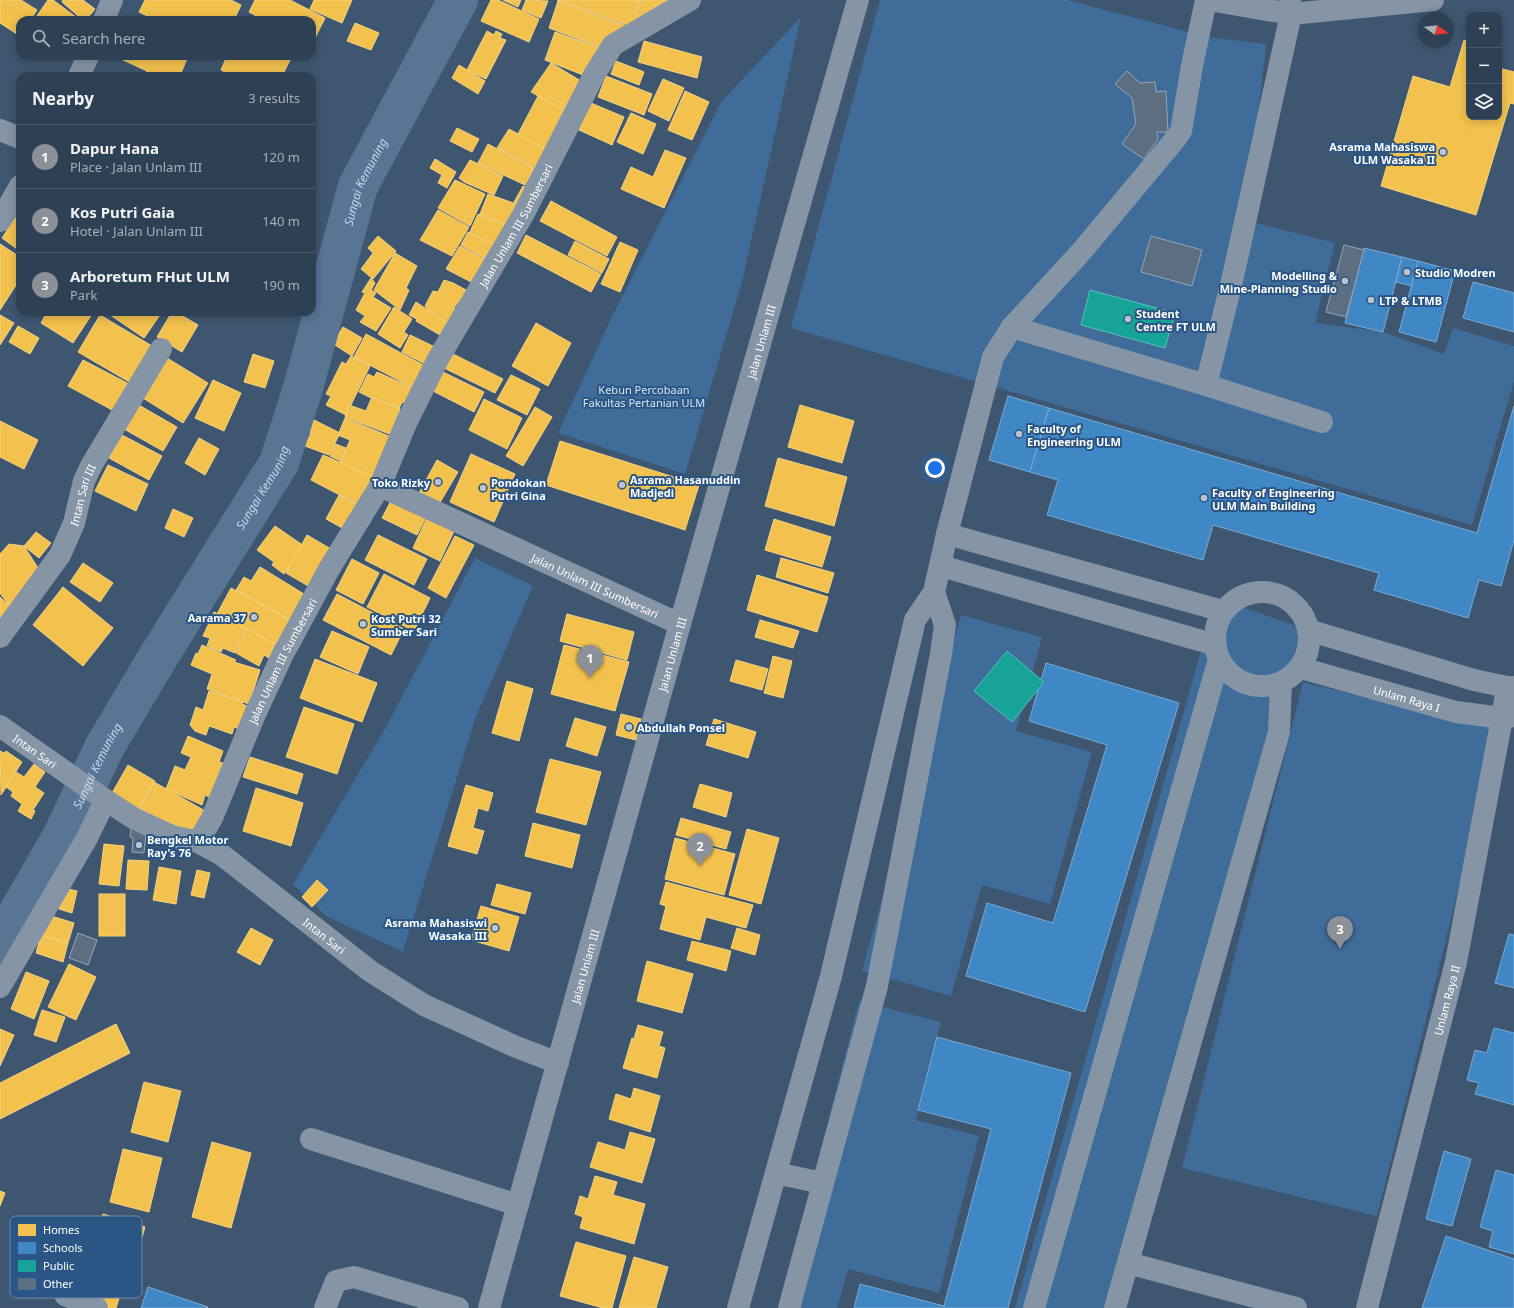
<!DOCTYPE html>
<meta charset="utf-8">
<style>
body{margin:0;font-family:"Noto Sans",sans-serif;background:#36475a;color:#f1f3f6}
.controls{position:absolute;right:12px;top:12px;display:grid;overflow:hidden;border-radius:8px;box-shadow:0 2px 10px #0003}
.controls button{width:36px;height:36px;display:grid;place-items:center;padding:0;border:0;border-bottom:1px solid #49596b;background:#2e4054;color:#f1f3f6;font:20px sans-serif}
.compass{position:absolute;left:1418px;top:12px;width:36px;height:36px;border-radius:50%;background:#2e4054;box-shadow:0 2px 10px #0003;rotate:105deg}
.you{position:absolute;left:935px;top:468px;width:14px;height:14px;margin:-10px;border:3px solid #fff;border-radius:50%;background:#1a73e8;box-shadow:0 0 0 6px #1a73e833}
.badge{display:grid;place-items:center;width:26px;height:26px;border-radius:50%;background:#8c9099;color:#fff;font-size:13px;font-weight:700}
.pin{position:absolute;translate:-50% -33px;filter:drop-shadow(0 1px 2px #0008)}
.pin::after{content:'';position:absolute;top:21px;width:14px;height:12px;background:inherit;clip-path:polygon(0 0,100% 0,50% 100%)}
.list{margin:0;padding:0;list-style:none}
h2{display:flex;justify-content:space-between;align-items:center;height:52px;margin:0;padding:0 16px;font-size:17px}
h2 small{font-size:13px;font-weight:400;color:#a7afb8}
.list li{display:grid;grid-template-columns:26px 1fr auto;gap:12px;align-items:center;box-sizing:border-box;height:64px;padding:0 16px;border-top:1px solid #49596b}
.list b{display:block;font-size:15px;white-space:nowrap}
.list p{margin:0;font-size:13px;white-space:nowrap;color:#a7afb8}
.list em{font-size:13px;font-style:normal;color:#a7afb8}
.icon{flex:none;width:22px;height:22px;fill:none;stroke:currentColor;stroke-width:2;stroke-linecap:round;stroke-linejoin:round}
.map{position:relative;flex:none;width:1514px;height:1308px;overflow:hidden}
.search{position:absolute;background:#2e4054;box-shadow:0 2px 10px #0003;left:16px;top:16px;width:300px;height:44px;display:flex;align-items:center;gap:10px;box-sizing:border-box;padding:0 14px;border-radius:12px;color:#a7afb8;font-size:15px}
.panel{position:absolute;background:#2e4054;box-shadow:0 2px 10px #0003;left:16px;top:72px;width:300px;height:244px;border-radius:12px}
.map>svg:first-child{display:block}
.green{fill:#406c9a}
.homes{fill:#f2c14e;stroke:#f6d483}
.schools{fill:#3f88c5;stroke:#79acd6}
.public{fill:#17a398;stroke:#5dbfb7}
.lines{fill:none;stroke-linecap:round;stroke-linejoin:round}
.river{stroke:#587594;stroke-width:40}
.building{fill:#5b6e82;stroke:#98a6b4}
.minor{stroke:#8595a6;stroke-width:22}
.poi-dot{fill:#bbc4cd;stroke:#2a5584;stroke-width:1.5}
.labels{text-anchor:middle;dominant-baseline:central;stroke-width:4;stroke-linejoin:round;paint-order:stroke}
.poi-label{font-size:11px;font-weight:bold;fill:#fff;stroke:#2a5584;text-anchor:start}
.street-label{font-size:11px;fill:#fff;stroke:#2a5584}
.park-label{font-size:11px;fill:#d8e7f6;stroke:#2a5584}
.water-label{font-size:12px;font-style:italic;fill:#c1d7ee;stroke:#2a5584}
.key{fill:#2a5584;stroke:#6a88a9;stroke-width:1}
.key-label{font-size:11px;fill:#fff}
</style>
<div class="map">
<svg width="1514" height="1308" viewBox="0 0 1514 1308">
<rect width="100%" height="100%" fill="#3e5670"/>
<g class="green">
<polygon points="880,0 1068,0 1207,37 1266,44 1247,221 1335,243 1315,323 1383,332 1444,354 1453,328 1514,346 1514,381 1472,525 791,328"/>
<polygon points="801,17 742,282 685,474 558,433 610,321 721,102"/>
<polygon points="475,558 533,586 475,719 403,952 326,916 293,884 386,727"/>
<polygon points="1216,598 1308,630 1122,1308 1015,1308"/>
<polygon points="961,615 1042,637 1016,731 1092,752 1050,904 982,885 951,996 862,971"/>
<polygon points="1303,682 1498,730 1377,1216 1182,1168"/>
<polygon points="859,1001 941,1022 916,1120 979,1136 939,1293 848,1269 837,1308 780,1308"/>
</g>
<g class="homes">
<polygon points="0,0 21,0 37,10 30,20 20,20 20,36 0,23"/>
<polygon points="48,0 53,0 80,20 34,20"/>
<polygon points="63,0 83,0 95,9 86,20 83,20 62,2"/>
<polygon points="145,0 231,0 241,5 234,20 156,20 139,12"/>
<polygon points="255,0 290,0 325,18 312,44 312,20 264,20 249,12"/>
<polygon points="314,0 352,0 342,23 310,9"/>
<polygon points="491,0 498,0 539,19 529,42 481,21"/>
<polygon points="503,0 521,0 518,7"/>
<polygon points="526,0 548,1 541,18 522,10"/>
<polygon points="557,0 634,0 639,2 636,11 648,15 633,27"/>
<polygon points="634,0 668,0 665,8 660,9 654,7 652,15 637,10 639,2"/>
<polygon points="558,1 629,27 611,41 604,38 600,47 549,28"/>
<polygon points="355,23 379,33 371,50 347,41"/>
<polygon points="487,31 494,35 496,31 502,34 500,38 506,40 486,79 467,70"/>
<polygon points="555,32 600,48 583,75 545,60"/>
<polygon points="1464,40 1469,42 1469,117 1499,117 1499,68 1514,72 1514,104 1510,103 1476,215 1381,186 1413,76 1450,87"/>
<polygon points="644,41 702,57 697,78 638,62"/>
<polygon points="120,56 188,56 181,73 187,76 145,76 147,71 119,58"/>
<polygon points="227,56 292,56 282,76 233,76 221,70"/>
<polygon points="616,61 644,72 639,85 611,74"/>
<polygon points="551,63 581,81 565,110 531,92"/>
<polygon points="459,65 485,81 478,94 452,78"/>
<polygon points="606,76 652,94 644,115 598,97"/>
<polygon points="663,79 684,88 669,121 648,111"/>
<polygon points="685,91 709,102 692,140 668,130"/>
<polygon points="538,96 565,110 545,149 518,134"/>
<polygon points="591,103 624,117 612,145 579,130"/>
<polygon points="631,113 656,124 643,154 617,142"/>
<polygon points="457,128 479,139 472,152 450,141"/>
<polygon points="509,129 547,150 536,169 497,148"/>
<polygon points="488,144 534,169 525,185 478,163"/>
<polygon points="665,150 686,158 664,208 621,189 631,167 653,177"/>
<polygon points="435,159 456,172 447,188 438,183 442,175 430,168"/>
<polygon points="470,160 503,176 494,195 464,182 459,178"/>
<polygon points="455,180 485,194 470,226 438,208"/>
<polygon points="523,186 530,189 521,205 514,202"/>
<polygon points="488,194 519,205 509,226 480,214"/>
<polygon points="551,201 617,237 607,256 540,221"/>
<polygon points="438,210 469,227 452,256 420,240"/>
<polygon points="20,211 20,251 2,238"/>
<polygon points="478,214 510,227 500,247 469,234"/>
<polygon points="468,232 498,247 490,261 461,245"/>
<polygon points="526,235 601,274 591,292 517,253"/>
<polygon points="378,236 396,251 373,279 361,269 373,253 368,248"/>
<polygon points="575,241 609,259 602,273 568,255"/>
<polygon points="620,242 638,250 620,292 601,284"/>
<polygon points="0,244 20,257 20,279 0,310"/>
<polygon points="460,246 488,261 475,284 446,269"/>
<polygon points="395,253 417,266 406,288 409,290 400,310 374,290"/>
<polygon points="371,278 375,283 371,290 376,293 373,297 391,308 376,331 360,322 365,316 356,310 365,293 362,292"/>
<polygon points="444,280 453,283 468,291 461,303 458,302 454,308 458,310 450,324 431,313 425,306 433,291 438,292"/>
<polygon points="416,302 447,323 440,335 416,321 417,319 409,315"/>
<polygon points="394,307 412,319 404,332 408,335 400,348 378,334"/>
<polygon points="47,312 90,312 92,314 73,343 41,323"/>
<polygon points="106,312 162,312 144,338"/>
<polygon points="172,312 176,312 198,325 182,352 157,337"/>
<polygon points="0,315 14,323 0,345"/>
<polygon points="100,315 152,346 131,383 78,352"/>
<polygon points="536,323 571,343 548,386 512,366"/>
<polygon points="18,326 39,338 30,354 9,342"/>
<polygon points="343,327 362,338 352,356 335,345 338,335"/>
<polygon points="366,334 425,366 414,388 354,357"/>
<polygon points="410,335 437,348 427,365 402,352"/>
<polygon points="451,353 503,379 495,393 444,368"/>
<polygon points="253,354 274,361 265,388 244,382"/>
<polygon points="162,355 208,383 183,423 138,395"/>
<polygon points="351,356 370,366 346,415 326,405 331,396 326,394 342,362 346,364"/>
<polygon points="83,360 129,384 114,411 68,386"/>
<polygon points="377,372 413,388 406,403 402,402 398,411 359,392 368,374 374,377"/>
<polygon points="443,372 484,392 474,412 433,391"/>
<polygon points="511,375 540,389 527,415 497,400"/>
<polygon points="213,380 241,393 224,431 195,418"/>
<polygon points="372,397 400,409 395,421 397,423 392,435 345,417 349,405 366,411"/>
<polygon points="484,399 522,418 507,449 469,430"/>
<polygon points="137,404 177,427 163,451 124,429"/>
<polygon points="800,405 854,421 842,463 788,447"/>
<polygon points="535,407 552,417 523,466 506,456"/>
<polygon points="345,418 391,437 374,477 340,463 350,440 338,435"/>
<polygon points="314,420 340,433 329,455 305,446 311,433 309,432"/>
<polygon points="0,421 38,440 24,469 0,457"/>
<polygon points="122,435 162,456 149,480 109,458"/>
<polygon points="199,438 219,449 205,475 185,463"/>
<polygon points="560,441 699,485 685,530 546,485"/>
<polygon points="335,444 346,448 341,461 330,456"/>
<polygon points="471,454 515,474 494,522 450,502"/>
<polygon points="323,455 374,477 357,504 311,480"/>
<polygon points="778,458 847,477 834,526 765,506"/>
<polygon points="437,460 458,472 439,504 419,493"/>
<polygon points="108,465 148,484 136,511 95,491"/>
<polygon points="339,495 357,505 344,529 326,519"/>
<polygon points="393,497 427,515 417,535 382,518"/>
<polygon points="173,509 193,518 184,537 165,528"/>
<polygon points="427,518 454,531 440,561 413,548"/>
<polygon points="774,519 831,537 822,567 765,550"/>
<polygon points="275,526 304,546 284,574 272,565 274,562 257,550"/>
<polygon points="36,532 51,543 39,558 24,546"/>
<polygon points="307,535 331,549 310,587 286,573"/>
<polygon points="378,535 427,559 414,585 365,560"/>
<polygon points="455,536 474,545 446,598 428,588"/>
<polygon points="9,544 24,546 40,571 10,607 0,593 0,554"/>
<polygon points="781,558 834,573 828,593 776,577"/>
<polygon points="352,559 379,573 363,604 336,590"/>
<polygon points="83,563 113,583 100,602 70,582"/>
<polygon points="260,567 304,594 290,620 236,590 244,577 251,581"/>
<polygon points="384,574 430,598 414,631 367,607"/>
<polygon points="757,575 828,597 817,632 747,610"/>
<polygon points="63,587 113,628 83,666 33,625"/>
<polygon points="231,588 290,620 277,645 217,614"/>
<polygon points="337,594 404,629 391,655 323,620"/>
<polygon points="0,597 10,607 0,619"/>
<polygon points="214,612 246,629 235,653 223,648 221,652 207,646 210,638 203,636"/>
<polygon points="567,614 634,632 627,660 560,641"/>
<polygon points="760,620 799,631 793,648 755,637"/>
<polygon points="247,629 275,644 269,658 264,655 259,666 236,653"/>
<polygon points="332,631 369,647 358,674 320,657"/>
<polygon points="202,645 236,660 234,662 260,670 249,704 207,689 212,674 191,665 196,653 198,654"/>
<polygon points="564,645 629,662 615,711 551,694"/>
<polygon points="773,656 792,661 783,698 764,693"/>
<polygon points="315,659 377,683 362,722 300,698"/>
<polygon points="736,660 768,669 762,690 730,681"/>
<polygon points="507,681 533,689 519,741 492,733"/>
<polygon points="209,691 243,702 242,704 247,706 239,729 234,727 232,734 209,726 206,735 195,731 190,725 196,707 203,710"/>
<polygon points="304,707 354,724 337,774 286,757"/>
<polygon points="621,714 641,719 636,740 616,735"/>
<polygon points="575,718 606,727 597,756 566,746"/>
<polygon points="714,719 756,732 748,758 706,745"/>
<polygon points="188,736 223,751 219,762 223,763 209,797 205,795 202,805 166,789 175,766 185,770 191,757 181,753"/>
<polygon points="0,751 4,753 6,751 22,762 1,795"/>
<polygon points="250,757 303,774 297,794 243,777"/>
<polygon points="550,759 601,772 586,825 536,812"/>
<polygon points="34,764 45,772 35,787 44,793 33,810 35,811 31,819 18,811 22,804 11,796 13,792 6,787 16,772 24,777"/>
<polygon points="128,765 155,781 138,809 112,793"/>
<polygon points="154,782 207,812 198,828 188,829 184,827 183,829 139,809"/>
<polygon points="700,784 732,793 726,817 693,807"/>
<polygon points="466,785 493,793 488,811 478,808 473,828 484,831 477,854 448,846"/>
<polygon points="256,788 303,803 291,846 243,831"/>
<polygon points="681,818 731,832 726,849 676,835"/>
<polygon points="533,823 580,835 572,868 525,856"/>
<polygon points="747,829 779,838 761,904 729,895"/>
<polygon points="675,838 735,854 724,895 665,879"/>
<polygon points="104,844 124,846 119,886 99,884"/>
<polygon points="128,860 149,861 147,890 126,889"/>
<polygon points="159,867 181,871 176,904 153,900"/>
<polygon points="197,870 210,873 204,898 191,895"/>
<polygon points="317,880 328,890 312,907 302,897"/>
<polygon points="666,882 753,905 746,928 706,917 700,940 660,929 666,906 660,904"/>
<polygon points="497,884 531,893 525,914 491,905"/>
<polygon points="64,888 77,891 72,913 59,909"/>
<rect x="99" y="894" width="26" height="42"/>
<polygon points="481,906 519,917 509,951 471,940"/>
<polygon points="48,915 74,923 68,943 41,935"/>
<polygon points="251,928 273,940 260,965 237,952"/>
<polygon points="737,928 760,935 755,955 731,948"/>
<polygon points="41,935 68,943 63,962 36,953"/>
<polygon points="692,941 731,951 726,971 687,960"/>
<polygon points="647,961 693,974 682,1013 637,1001"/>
<polygon points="69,964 96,977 76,1020 48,1007"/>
<polygon points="26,972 49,981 34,1019 11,1009"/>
<polygon points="42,1010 65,1017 56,1042 34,1035"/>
<polygon points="116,1024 130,1053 0,1119 0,1083"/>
<polygon points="638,1025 663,1032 659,1046 665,1048 657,1078 623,1068 632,1038 634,1039"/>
<polygon points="0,1029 14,1035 0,1066"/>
<polygon points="144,1082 181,1091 168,1142 131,1132"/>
<polygon points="634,1088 660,1096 650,1132 609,1119 616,1094 631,1099"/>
<polygon points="630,1132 655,1139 642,1183 590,1167 598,1142 625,1150"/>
<polygon points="212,1142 251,1153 231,1228 192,1217"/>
<polygon points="123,1149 162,1158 149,1212 110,1202"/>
<polygon points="595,1176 617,1182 613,1195 645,1204 634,1244 580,1228 583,1217 575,1214 580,1196 588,1199"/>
<polygon points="0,1191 5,1193 0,1206"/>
<polygon points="103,1214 145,1227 129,1282 86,1269"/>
<polygon points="576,1242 626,1256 612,1308 603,1308 560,1296"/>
<polygon points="634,1257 668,1267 656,1308 619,1308"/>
<polygon points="85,1285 120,1295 116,1308 78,1308"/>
</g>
<g class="schools">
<polygon points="1364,248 1402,257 1383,332 1345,323"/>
<polygon points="1402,257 1418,261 1412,286 1396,282"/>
<polygon points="1418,261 1455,271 1436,342 1399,332"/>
<polygon points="1473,282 1514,293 1514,332 1463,318"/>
<polygon points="1008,396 1049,408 1030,472 989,460"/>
<polygon points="1514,406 1514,540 1501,586 1479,580 1468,618 1374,590 1379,573 1213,525 1203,560 1047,515 1058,480 1030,472 1049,408 1477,533"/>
<polygon points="1046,663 1179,703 1085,1012 966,976 987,903 1053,923 1107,745 1029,721"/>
<polygon points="1509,934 1514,935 1514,988 1495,983"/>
<polygon points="1494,1028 1514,1033 1514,1105 1475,1094 1479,1083 1467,1080 1475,1050 1487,1053"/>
<polygon points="937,1037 1071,1073 1008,1308 854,1308 860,1284 944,1306 991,1129 918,1110"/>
<polygon points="1444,1151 1471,1159 1452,1226 1426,1219"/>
<polygon points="1496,1170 1514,1175 1514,1254 1489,1247 1493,1231 1480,1227"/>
<polygon points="1446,1236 1514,1259 1514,1308 1422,1308"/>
<polygon points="148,1287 208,1307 207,1308 141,1308"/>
</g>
<g class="public">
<polygon points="1090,290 1175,313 1165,348 1081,325"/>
<polygon points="1007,651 1044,682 1012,722 974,691"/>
</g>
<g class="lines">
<path class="river" id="s1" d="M 0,945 L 62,837 L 105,746 L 158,657 L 279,463 L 303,388 L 358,186 L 458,0"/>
</g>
<g class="building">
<polygon points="1127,71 1140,83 1155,82 1156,92 1166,91 1168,132 1157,132 1158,139 1144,159 1122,144 1136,124 1132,98 1115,84"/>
<polygon points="1151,236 1202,250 1192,286 1141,272"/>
<polygon points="1344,245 1364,250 1346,317 1326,312"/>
<polygon points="131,827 146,833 144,853 132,852 133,838 130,837"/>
<polygon points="78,933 97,940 88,965 69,958"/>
</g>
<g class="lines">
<g class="minor">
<polyline points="1209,0 1291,14 1433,0"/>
<polyline points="104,20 112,0"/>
<polyline points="79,76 88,56"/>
<polyline points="0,130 20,138"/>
<polyline points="0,221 20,186"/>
<polyline points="1012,327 1081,252 1177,137 1181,131 1192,66 1206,0"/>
<polyline points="1206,385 1232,281 1291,14 1290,0"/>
<path id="s2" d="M 380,486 C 481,532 580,579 680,624"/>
<polyline points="947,534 1223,611"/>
<polyline points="941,566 1216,645"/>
<circle cx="1262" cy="639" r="47"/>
<polyline points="1308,630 1474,680 1507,687 1514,687"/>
<path id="s3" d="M 0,637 L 60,555 L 74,523 L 84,481 L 91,466 L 161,349"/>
<path id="s4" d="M 1301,668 L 1456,712 L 1502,718 L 1514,716"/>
<path id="s5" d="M 0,726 L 104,799 L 135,819 L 172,836 L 198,842 L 222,855 L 370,971 L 424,1005 L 514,1046 L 558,1063"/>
<path id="s6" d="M 198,842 L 212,818 L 255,714 L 282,656 L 329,569 L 380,486 L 407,421 L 438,359 L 523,215 L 594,75 L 613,45 L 690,0"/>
<polyline points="0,987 87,838 101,809 104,799"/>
<polyline points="311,1139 518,1205"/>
<polyline points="776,1173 822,1183"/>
<polyline points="1128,1263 1296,1308"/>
<polyline points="65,1295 97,1308"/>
<polyline points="325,1308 336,1281 354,1277 458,1308"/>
<path id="s7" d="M 489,1308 L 680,624 L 858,0"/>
<polyline points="738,1308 831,976 915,620 934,592 947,534 993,357 1012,327 1206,385 1322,422"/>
<polyline points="789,1308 877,986 941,654 945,625 934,592"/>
<polyline points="1034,1308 1219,659"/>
<polyline points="1115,1308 1279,732 1281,683"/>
<path id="s8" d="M 1367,1308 L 1456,962 L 1502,718 L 1507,687"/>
</g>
</g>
<g class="poi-dot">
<circle cx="1443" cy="152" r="4"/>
<circle cx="1407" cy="272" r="4"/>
<circle cx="1345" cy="281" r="4"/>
<circle cx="1371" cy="300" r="4"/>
<circle cx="1128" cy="319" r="4"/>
<circle cx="1019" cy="434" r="4"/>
<circle cx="438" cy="482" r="4"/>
<circle cx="622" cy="485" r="4"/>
<circle cx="483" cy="488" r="4"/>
<circle cx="1204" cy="498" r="4"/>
<circle cx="254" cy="617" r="4"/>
<circle cx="363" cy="624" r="4"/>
<circle cx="629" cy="727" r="4"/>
<circle cx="139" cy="845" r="4"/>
<circle cx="495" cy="928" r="4"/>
</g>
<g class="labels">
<g class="poi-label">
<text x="1435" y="146" text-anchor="end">Asrama Mahasiswa<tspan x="1435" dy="13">ULM Wasaka II</tspan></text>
<text x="1415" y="272">Studio Modren</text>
<text x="1337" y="275" text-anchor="end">Modelling &amp;<tspan x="1337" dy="13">Mine-Planning Studio</tspan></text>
<text x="1379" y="300">LTP &amp; LTMB</text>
<text x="1136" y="313">Student<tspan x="1136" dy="13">Centre FT ULM</tspan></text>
<text x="1027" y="428">Faculty of<tspan x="1027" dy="13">Engineering ULM</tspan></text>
<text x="630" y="479">Asrama Hasanuddin<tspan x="630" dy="13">Madjedi</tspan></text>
<text x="430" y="482" text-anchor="end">Toko Rizky</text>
<text x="491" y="482">Pondokan<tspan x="491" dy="13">Putri Gina</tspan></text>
<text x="1212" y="492">Faculty of Engineering<tspan x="1212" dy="13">ULM Main Building</tspan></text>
<text x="246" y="617" text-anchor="end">Aarama 37</text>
<text x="371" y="618">Kost Putri 32<tspan x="371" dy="13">Sumber Sari</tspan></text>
<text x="637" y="727">Abdullah Ponsel</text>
<text x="147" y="839">Bengkel Motor<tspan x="147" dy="13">Ray's 76</tspan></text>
<text x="487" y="922" text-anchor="end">Asrama Mahasiswi<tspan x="487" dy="13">Wasaka III</tspan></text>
</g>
<g class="street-label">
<text stroke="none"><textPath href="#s6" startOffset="695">Jalan Unlam III Sumbersari</textPath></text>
<text stroke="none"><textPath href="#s7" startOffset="1004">Jalan Unlam III</textPath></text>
<text stroke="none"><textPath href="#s3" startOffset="166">Intan Sari III</textPath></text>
<text stroke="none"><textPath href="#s2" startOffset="237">Jalan Unlam III Sumbersari</textPath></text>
<text stroke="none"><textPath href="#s7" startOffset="679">Jalan Unlam III</textPath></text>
<text stroke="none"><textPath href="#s6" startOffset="200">Jalan Unlam III Sumbersari</textPath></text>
<text stroke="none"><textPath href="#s4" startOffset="110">Unlam Raya I</textPath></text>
<text stroke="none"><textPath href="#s5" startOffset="43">Intan Sari</textPath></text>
<text stroke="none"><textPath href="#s5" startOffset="389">Intan Sari</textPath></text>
<text stroke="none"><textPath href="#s7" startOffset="355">Jalan Unlam III</textPath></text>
<text stroke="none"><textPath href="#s8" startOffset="318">Unlam Raya II</textPath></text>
</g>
<g class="park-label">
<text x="644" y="389">Kebun Percobaan<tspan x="644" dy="13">Fakultas Pertanian ULM</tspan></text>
</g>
<g class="water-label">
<text stroke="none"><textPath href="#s1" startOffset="852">Sungai Kemuning</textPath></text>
<text stroke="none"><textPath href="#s1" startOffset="528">Sungai Kemuning</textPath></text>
<text stroke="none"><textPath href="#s1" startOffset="204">Sungai Kemuning</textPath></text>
</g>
</g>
<rect x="10" y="1216" width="132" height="82" rx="6" class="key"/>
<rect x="18" y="1224" width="18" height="12" fill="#f2c14e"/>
<rect x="18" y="1242" width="18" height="12" fill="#3f88c5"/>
<rect x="18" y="1260" width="18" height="12" fill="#17a398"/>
<rect x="18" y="1278" width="18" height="12" fill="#5b6e82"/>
<g class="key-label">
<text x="43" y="1234">Homes</text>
<text x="43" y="1252">Schools</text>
<text x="43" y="1270">Public</text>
<text x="43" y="1288">Other</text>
</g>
</svg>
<div class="controls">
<button>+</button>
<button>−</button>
<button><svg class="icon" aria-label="layers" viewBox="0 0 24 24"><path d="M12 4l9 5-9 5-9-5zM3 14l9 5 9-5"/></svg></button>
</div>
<svg class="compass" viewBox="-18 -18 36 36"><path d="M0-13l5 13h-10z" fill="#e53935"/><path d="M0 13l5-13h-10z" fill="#a7afb8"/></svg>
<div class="you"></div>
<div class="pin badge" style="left:590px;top:678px">1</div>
<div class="pin badge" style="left:700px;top:866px">2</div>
<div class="pin badge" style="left:1340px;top:949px">3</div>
<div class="search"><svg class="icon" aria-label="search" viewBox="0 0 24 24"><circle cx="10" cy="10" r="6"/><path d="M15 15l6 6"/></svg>Search here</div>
<section class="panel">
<h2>Nearby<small>3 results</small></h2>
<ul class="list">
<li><span class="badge">1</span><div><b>Dapur Hana</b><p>Place · Jalan Unlam III</p></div><em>120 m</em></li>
<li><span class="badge">2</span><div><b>Kos Putri Gaia</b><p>Hotel · Jalan Unlam III</p></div><em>140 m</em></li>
<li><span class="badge">3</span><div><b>Arboretum FHut ULM</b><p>Park</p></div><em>190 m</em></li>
</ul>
</section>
</div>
